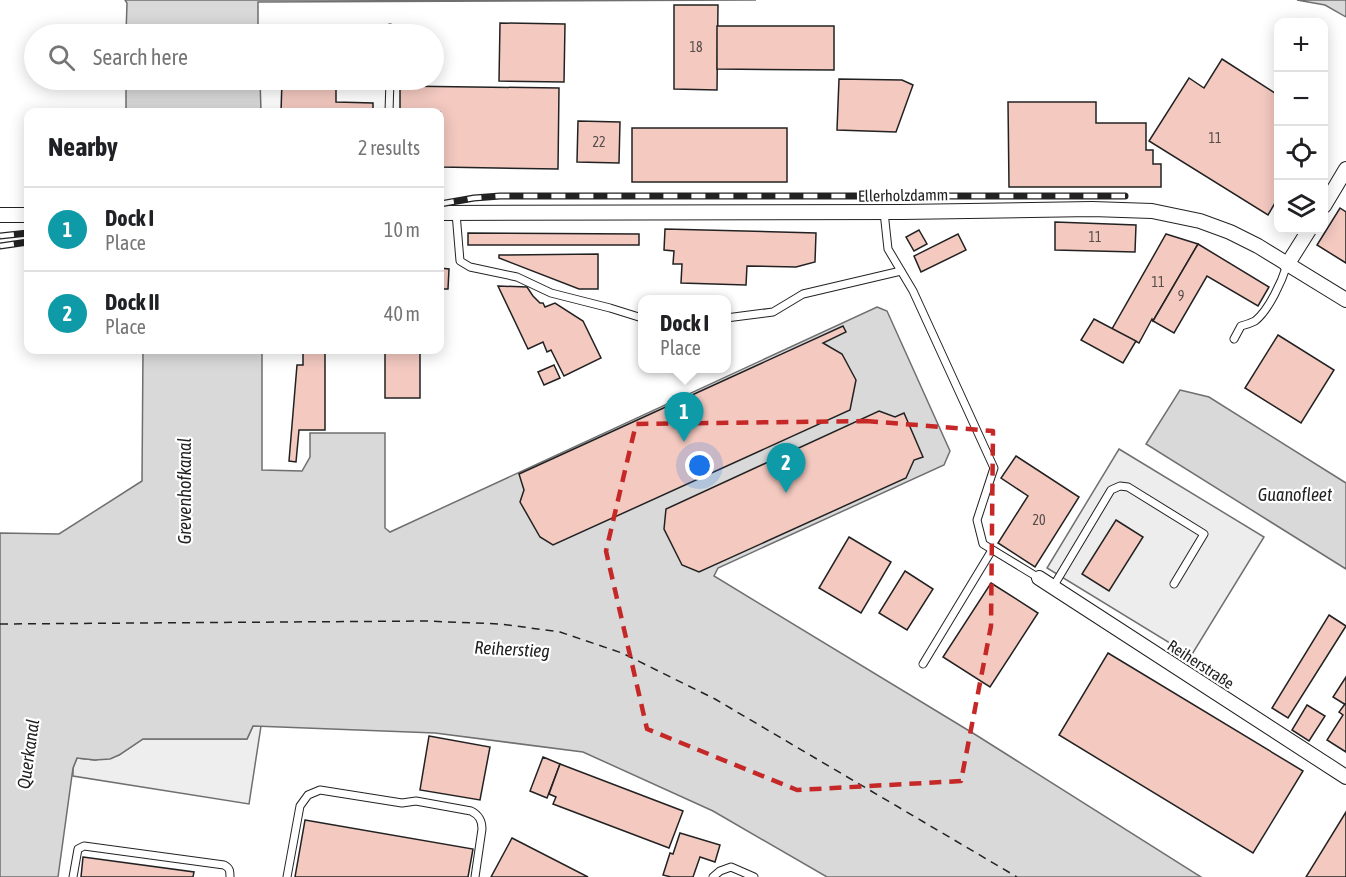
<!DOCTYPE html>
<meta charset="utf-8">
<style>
body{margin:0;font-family:"Asap Condensed",sans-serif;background:#f6f6f6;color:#202124}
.controls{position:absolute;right:18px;top:18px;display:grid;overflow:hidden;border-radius:12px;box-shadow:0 3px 15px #0003}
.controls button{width:54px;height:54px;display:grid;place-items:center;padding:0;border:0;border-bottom:2px solid #e0e0e0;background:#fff;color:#202124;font:30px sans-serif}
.you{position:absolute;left:700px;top:466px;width:21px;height:21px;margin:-15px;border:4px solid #fff;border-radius:50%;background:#1a73e8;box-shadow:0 0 0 9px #1a73e833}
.badge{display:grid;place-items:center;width:39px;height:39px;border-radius:50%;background:#c62828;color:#fff;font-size:20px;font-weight:700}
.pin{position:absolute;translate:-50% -50px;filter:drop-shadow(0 2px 3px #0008)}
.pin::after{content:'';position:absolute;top:32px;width:21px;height:18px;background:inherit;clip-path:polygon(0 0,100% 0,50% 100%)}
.popup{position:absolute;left:638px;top:295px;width:93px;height:78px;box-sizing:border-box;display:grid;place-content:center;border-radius:12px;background:#fff;filter:drop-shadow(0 2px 4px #0005);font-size:20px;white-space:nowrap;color:#757577}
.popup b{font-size:22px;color:#202124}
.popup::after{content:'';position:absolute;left:50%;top:100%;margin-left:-12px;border:12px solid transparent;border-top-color:#fff}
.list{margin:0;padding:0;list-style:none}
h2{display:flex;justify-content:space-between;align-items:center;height:78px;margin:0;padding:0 24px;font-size:26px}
h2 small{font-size:20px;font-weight:400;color:#757577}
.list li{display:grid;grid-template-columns:39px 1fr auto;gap:18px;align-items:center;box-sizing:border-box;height:84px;padding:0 24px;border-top:2px solid #e0e0e0}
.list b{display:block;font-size:22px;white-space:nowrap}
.list p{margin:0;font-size:20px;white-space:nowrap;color:#757577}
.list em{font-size:20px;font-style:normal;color:#757577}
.icon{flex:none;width:33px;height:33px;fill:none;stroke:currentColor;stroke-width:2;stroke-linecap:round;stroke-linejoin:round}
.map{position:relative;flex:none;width:1346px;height:877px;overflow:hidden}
.search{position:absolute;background:#fff;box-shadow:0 3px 15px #0003;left:24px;top:24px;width:420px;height:66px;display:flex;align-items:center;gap:15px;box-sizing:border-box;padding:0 21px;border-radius:33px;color:#757577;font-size:22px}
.panel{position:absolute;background:#fff;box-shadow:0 3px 15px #0003;left:24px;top:108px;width:420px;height:246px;border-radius:12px}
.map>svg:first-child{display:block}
.green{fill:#eee;stroke:#6f6f6f;stroke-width:1.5}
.parking{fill:#ededed;stroke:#6f6f6f;stroke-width:1.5}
.water{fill:#d9d9d9;stroke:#6f6f6f;stroke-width:1.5}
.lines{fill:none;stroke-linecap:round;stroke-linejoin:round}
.ferry{stroke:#222;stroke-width:1.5;stroke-dasharray:8 6;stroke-linecap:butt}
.building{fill:#f3c9c0;stroke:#222;stroke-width:1.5}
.lane-casing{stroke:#222;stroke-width:9}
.street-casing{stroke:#222;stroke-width:16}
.lane{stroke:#fff;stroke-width:7}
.street{stroke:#fff;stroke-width:14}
.rail-casing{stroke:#222;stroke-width:7}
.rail{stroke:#fff;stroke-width:4.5;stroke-dasharray:14;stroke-linecap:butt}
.marked{fill:none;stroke:#c62828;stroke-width:4.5;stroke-dasharray:12 8;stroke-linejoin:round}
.labels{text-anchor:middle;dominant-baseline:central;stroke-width:4.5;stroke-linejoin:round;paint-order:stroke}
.number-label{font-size:14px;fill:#564c4a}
.street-label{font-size:16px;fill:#222;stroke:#fff}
.water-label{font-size:18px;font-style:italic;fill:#222;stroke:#fff}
</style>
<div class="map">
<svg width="1346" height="877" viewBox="0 0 1346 877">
<rect width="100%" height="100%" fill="#fff"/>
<polygon class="green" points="253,726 261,726 249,804 73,776 73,768 77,758 95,760 119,755 143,739 247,739"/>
<polygon class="parking" points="1119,449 1264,537 1191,656 1047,568"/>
<g class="water">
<polygon points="125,0 756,0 258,2 258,34 126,34 127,3"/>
<polygon points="1297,0 1346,0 1346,17 1325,5"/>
<polygon points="126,80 260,80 261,112 126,112"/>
<polygon points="877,307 887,311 950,451 944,465 718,568 714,576 976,735 1201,877 827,877 713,811 583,752 435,733 253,726 247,739 143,739 119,755 110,759 95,760 77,758 73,768 58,877 0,877 0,533 59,534 142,481 143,350 262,350 262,470 302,471 310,457 310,433 385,433 385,528 390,532"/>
<polygon points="1180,390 1209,397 1346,483 1346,569 1146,444"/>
</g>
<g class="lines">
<polyline class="ferry" points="0,624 426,621 501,624 560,632 622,653 715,699 1017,877"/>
</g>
<g class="building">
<polygon points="674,5 718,5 717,90 674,89"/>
<polygon points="500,23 565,24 564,82 499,81"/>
<polygon points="717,26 834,26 834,70 717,69"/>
<polygon points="283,27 337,28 337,34 282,34"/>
<rect x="367" y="27" width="16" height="7"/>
<polygon points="1222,59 1278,95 1278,131 1277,134 1278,135 1278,198 1268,215 1149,141 1189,78 1204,88"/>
<polygon points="839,79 902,80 913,85 896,132 837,130"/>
<polygon points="282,80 336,80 336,102 373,103 373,112 281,112"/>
<polygon points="400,86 559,88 558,169 440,167 440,112 400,112"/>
<polygon points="1008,102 1096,102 1096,123 1146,123 1146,150 1153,150 1153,164 1161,164 1161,187 1009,187"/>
<polygon points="578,121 620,122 619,163 577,162"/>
<rect x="632" y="128" width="155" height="54"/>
<polygon points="1340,208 1346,212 1346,263 1317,245"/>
<polygon points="1055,222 1136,225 1135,252 1055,250"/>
<polygon points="665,229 816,233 815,262 796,267 747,266 746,285 681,283 682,264 673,264 674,251 664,250"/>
<polygon points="919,230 927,244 914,251 906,237"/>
<polygon points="468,233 639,234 639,245 468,245"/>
<polygon points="958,234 966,250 921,272 914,256"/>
<polygon points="1166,234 1198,244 1153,321 1152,319 1139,343 1112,329"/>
<polygon points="1198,244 1269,287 1258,306 1207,276 1174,333 1153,321"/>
<polygon points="598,254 598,289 579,289 499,258 499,255"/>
<polygon points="440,268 449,269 448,289 440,289"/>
<polygon points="498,286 527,287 533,296 540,303 543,303 545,307 555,303 583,321 601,358 564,376 551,350 547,352 543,342 528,349"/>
<polygon points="1094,319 1136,341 1123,363 1081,340"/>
<polygon points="843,326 846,332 823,343 842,354 856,380 850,410 553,545 540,537 520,502 524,490 519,474"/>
<polygon points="1278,335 1334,370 1301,423 1245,388"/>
<polygon points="303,350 325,350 325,430 299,430 296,462 289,461 297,365 303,365"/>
<rect x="385" y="350" width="35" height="48"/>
<polygon points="554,365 560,378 544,385 538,372"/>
<polygon points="879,411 895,417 904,413 923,457 914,460 906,478 699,572 682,565 664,529 666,509"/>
<polygon points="1016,456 1079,497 1035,567 998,543 1028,496 1001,478"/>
<polygon points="1116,520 1143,537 1109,591 1082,574"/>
<polygon points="849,537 891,562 861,613 819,588"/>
<polygon points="905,571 933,589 907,630 879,613"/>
<polygon points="991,583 1038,613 990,687 943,657"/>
<polygon points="1329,615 1346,626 1288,718 1272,708"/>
<polygon points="1108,653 1303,771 1253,853 1059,735"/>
<polygon points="1346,677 1346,705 1333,697"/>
<polygon points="1345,704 1346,705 1346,752 1327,740 1343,715 1339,712"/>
<polygon points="1307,705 1325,716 1309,741 1292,730"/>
<polygon points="429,736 490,747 480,800 420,790"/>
<polygon points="543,757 560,764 547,798 530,791"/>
<polygon points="560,764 683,811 669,848 553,804 556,797 549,794"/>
<polygon points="1346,812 1346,877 1306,877"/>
<polygon points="305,820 473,849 468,877 295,877"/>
<polygon points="680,833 720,845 715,862 700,857 693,877 671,877 663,875 670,853 673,854"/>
<polygon points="512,838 588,877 491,877"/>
<polygon points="83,857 194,872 193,877 81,877"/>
</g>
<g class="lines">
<g class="lane-casing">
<g id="lane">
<polyline points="390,34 390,28"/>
<polyline points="352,81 390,83"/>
<polyline points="389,112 390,80"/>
<polyline points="884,212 888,249 913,291 994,468 977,520 983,544 1039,578"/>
<polyline points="456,213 460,261 470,267 517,277 551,293 610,308 642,318"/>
<polyline points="726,318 773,312 803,294 901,271"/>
<path d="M 1234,339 L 1241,326 C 1245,325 1251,323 1255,321 C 1269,310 1282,281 1287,265"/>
<polyline points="1053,587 1111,490 1120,486 1128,487 1204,534 1174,584"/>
<polyline points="923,664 992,550"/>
<path d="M 73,877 L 78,849 L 84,846 L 224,865 C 230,868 230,871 230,877"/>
<path d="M 287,877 L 300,806 L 308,795 L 320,790 L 402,803 L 416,801 L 471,811 C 479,815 482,820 482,829 L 475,877"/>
<polyline points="713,877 720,871 731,867 754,877"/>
</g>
</g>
<g class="street-casing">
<g id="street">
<polyline points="1324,206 1346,169"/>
<polyline points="440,213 902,212 1092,209 1152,211 1200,221 1230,232 1258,246 1346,300"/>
<polyline points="0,215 28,215"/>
<polyline points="1287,265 1309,230"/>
<polyline points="1039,578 1346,777"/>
</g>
</g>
<use href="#lane" class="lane"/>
<use href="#street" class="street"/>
<g class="rail-casing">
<g id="rail">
<polyline points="440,204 474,198 500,196 1125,196"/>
<polyline points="0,236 28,233"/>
<polyline points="0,246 28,242"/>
</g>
</g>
<use href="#rail" class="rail"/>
</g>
<path class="marked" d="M 866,421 L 993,431 L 991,626 L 961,781 L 797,790 L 647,729 L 606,551 L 636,424 Z"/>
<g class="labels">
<g class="number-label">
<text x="696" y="47">18</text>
<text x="1215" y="138">11</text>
<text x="599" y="142">22</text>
<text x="1095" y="237">11</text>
<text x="1158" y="282">11</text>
<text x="1181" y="296">9</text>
<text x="1039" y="520">20</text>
</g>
<g class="street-label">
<text transform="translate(903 195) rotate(-1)">Ellerholzdamm</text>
<text transform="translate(1201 664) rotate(33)">Reiherstraße</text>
</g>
<g class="water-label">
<text transform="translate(184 491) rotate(-90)">Grevenhofkanal</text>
<text x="1295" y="494">Guanofleet</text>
<text transform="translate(512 649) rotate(3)">Reiherstieg</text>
<text transform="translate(28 754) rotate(-82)">Querkanal</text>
</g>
</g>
</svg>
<div class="controls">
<button>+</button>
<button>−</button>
<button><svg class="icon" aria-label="locate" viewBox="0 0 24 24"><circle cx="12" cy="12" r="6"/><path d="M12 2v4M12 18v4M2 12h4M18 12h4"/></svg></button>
<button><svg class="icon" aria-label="layers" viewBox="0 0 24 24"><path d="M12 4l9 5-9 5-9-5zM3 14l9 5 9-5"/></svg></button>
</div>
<div class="you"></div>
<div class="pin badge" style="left:684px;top:442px;background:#0f9aa8">1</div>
<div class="popup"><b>Dock I</b>Place</div>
<div class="pin badge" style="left:786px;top:493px;background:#0f9aa8">2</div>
<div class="search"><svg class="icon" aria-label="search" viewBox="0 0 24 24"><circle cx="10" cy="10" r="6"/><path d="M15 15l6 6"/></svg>Search here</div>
<section class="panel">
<h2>Nearby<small>2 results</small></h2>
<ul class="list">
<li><span class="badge" style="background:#0f9aa8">1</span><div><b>Dock I</b><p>Place</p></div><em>10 m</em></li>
<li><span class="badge" style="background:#0f9aa8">2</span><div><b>Dock II</b><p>Place</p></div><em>40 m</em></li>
</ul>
</section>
</div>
